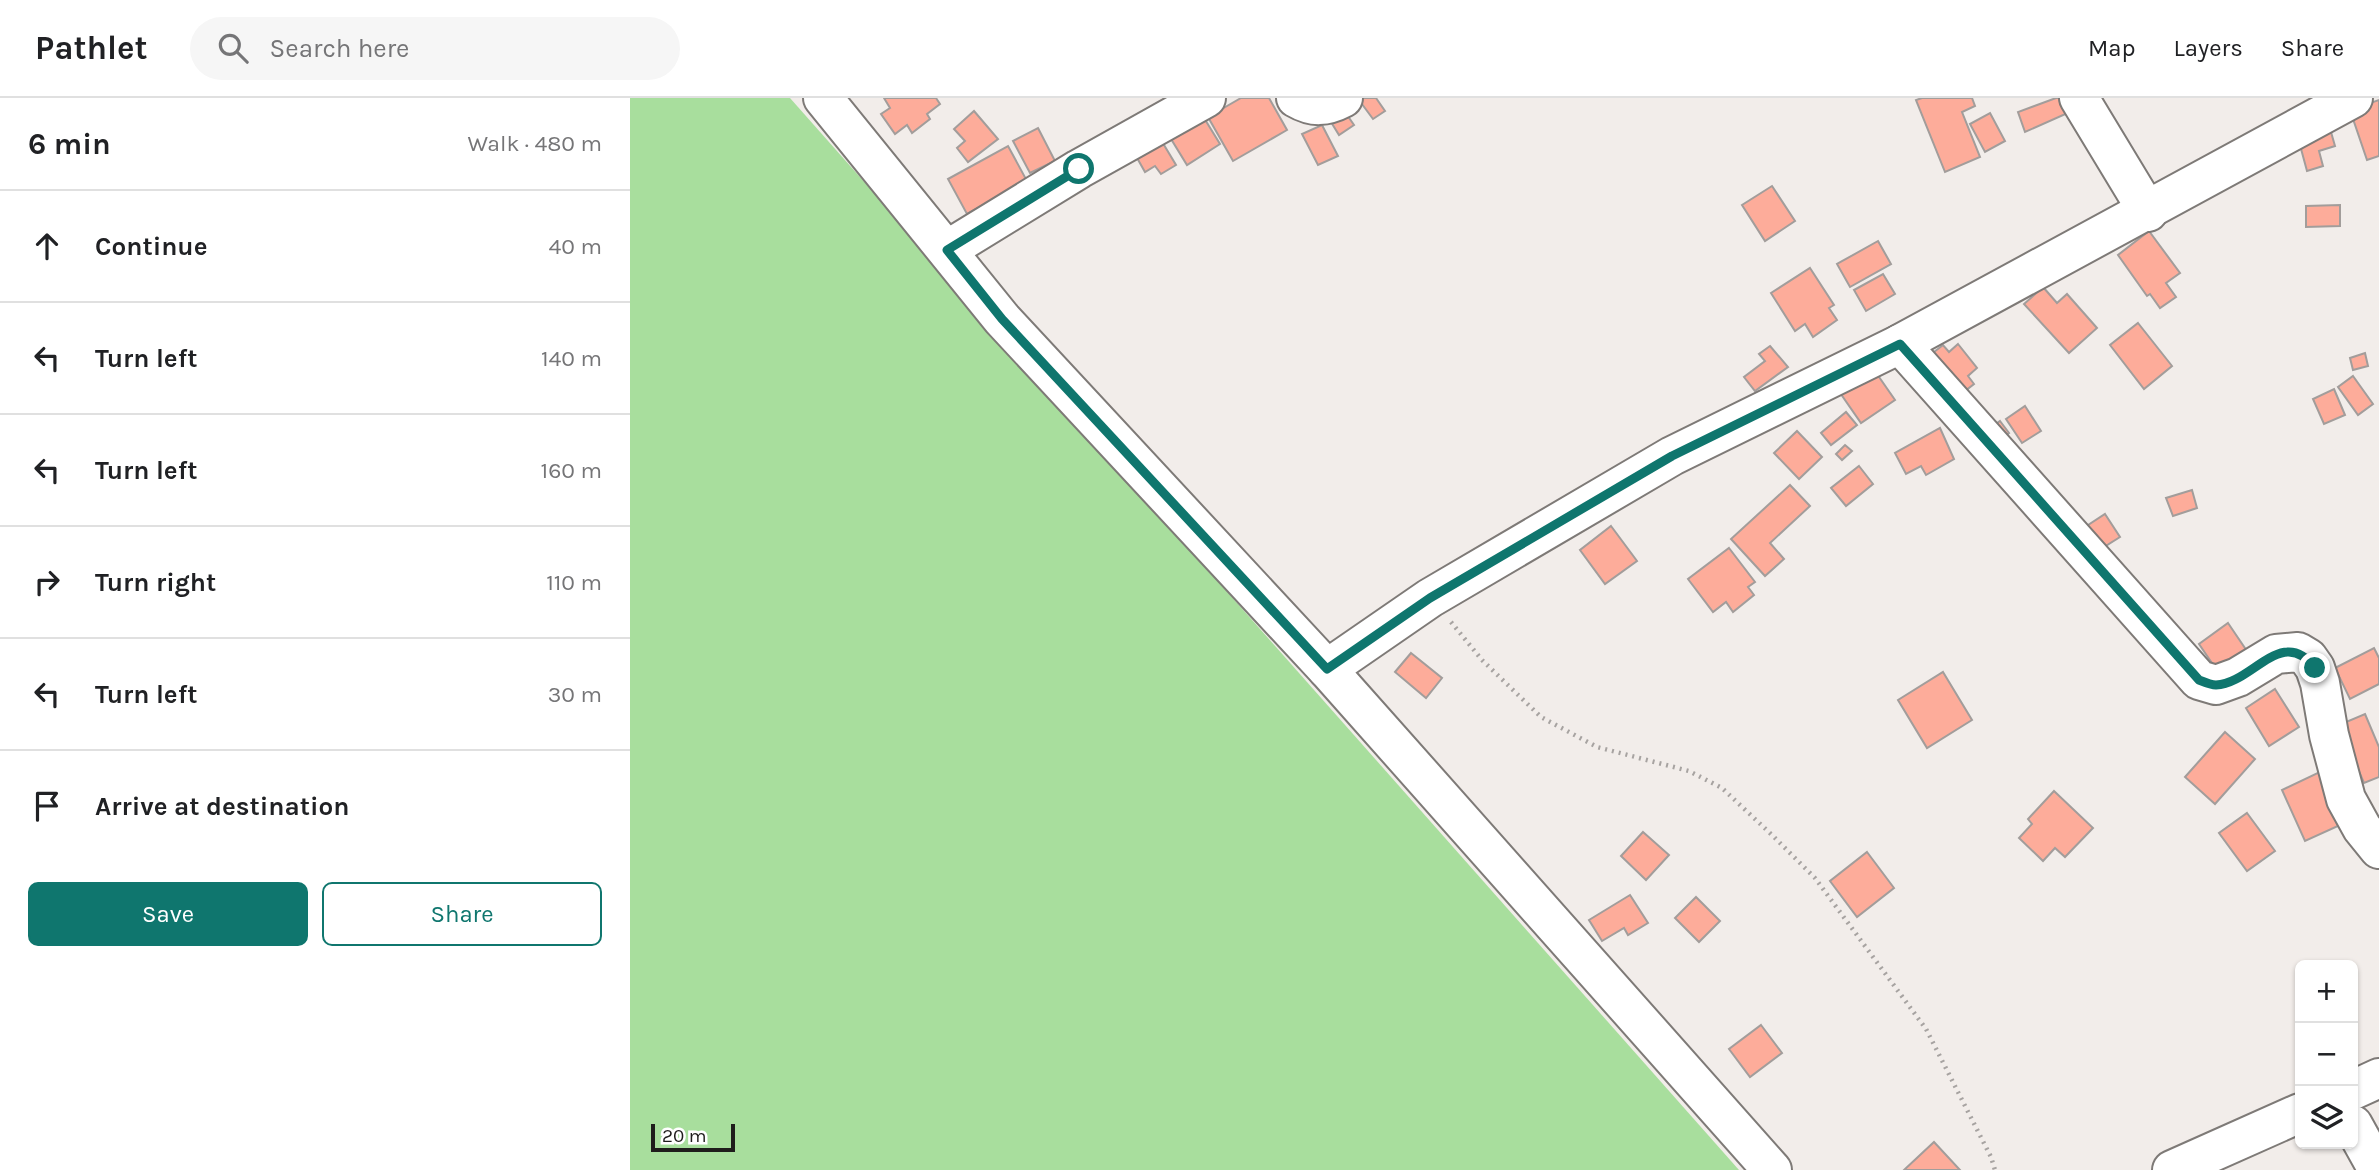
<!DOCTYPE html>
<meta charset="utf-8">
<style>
body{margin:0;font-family:Karla,sans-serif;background:#f6f6f6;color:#202124}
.controls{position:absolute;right:21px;bottom:21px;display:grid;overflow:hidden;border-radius:10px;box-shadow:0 2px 5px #0004}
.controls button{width:63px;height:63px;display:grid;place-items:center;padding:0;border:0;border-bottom:2px solid #e0e0e0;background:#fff;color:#202124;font:35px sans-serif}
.scale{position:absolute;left:21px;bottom:18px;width:84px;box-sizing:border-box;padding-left:7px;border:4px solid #1f1d1c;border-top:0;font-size:19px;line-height:24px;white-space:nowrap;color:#1f1d1c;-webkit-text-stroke:5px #fff;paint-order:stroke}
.stop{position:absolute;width:21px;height:21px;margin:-16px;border:5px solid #0f766e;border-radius:50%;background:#fff}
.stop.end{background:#0f766e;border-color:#fff;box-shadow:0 2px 7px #0008}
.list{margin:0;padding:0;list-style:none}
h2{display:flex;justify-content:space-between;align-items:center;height:91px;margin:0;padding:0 28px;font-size:30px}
h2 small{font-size:23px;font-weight:400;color:#757577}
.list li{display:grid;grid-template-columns:46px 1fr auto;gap:21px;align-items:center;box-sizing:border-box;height:112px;padding:0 28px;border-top:2px solid #e0e0e0}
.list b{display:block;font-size:26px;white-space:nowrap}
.list em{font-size:23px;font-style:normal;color:#757577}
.actions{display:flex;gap:14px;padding:21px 28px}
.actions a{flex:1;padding:16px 0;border:2px solid #0f766e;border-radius:10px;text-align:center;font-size:24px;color:#0f766e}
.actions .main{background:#0f766e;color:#fff}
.icon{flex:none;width:38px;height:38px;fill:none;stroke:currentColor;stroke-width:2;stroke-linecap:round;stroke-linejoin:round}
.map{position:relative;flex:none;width:1749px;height:1072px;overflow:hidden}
header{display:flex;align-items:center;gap:42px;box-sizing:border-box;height:98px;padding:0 35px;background:#fff;border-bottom:2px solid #e0e0e0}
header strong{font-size:33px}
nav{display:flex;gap:38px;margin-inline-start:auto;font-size:24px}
.search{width:490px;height:63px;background:#f6f6f6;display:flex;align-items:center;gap:18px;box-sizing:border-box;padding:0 24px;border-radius:38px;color:#757577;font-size:26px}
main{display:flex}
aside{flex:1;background:#fff}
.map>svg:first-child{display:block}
.green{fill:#a8de9d}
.building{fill:#fdac9a;stroke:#a29d9b;stroke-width:2}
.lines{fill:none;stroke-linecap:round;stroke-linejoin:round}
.minor-casing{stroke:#7e7a77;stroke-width:42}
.path{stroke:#a7a3a1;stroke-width:4.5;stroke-dasharray:2 5;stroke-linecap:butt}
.minor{stroke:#fff;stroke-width:38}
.route{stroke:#0f766e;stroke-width:9}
</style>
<header>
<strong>Pathlet</strong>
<div class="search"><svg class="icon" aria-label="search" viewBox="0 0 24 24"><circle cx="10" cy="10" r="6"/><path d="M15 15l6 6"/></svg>Search here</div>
<nav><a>Map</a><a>Layers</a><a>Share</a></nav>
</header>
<main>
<aside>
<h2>6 min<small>Walk · 480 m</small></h2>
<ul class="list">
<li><svg class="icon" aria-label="ahead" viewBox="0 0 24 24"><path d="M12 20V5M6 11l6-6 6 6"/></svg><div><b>Continue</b></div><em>40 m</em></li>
<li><svg class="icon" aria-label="left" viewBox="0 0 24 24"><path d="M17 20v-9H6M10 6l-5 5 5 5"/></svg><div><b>Turn left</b></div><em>140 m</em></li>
<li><svg class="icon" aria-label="left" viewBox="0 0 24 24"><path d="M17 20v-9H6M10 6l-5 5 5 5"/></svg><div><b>Turn left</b></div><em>160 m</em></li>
<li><svg class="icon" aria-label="right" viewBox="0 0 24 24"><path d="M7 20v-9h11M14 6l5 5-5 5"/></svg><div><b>Turn right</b></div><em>110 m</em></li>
<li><svg class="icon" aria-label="left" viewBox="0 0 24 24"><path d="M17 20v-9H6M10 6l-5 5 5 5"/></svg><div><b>Turn left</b></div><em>30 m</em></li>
<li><svg class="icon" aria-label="arrive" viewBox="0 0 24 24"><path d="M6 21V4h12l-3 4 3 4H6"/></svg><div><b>Arrive at destination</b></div></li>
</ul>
<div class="actions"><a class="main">Save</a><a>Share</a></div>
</aside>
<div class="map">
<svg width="1749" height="1072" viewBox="0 0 1749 1072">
<rect width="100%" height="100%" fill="#f2edea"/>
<polygon class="green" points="0,0 160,0 1109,1072 0,1072"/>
<g class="building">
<polygon points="254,0 306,0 310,6 297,16 300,21 282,35 277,27 265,36 251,16 260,10"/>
<polygon points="611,0 639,0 657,32 603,63 578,19"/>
<polygon points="732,0 746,0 755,13 743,21 729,2"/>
<polygon points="1292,0 1342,0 1345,8 1332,14 1350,59 1315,74 1286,2"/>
<polygon points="1426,0 1434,0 1440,14 1395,34 1388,14"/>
<polygon points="1749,2 1749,58 1737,62 1720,12"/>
<polygon points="344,13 368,41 338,64 327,50 335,43 324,31"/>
<polygon points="715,14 724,27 709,37 701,24"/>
<polygon points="571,15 590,46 557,67 538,36"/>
<polygon points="1360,15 1375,43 1355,54 1340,26"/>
<polygon points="692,27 708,58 688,67 672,36"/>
<polygon points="1699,27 1705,48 1689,53 1693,68 1677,73 1667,36"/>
<polygon points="408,30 425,63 400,75 383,43"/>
<polygon points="528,37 546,67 531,76 525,68 515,74 502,51"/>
<polygon points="378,48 397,83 337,116 318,81"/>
<polygon points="1142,88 1165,123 1135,143 1112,107"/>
<polygon points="1710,107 1710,128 1676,129 1676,108"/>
<polygon points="1519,133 1550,175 1536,185 1546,199 1530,210 1520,196 1517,198 1488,157"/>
<polygon points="1248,143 1261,166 1220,189 1207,166"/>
<polygon points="1180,170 1204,207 1199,210 1207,222 1183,239 1175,226 1165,233 1141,195"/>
<polygon points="1253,176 1265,196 1236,213 1224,192"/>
<polygon points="1413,189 1427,205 1437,196 1467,230 1439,255 1394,206"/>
<polygon points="1508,225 1542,268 1514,291 1480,247"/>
<polygon points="1328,246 1347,270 1338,278 1344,286 1326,300 1295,261 1313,247 1319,254"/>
<polygon points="1140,248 1158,269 1125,293 1114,279 1135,263 1129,256"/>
<polygon points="1735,255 1738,268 1723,272 1720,260"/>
<polygon points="1240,266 1265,302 1231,325 1206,289"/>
<polygon points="1723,278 1743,306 1728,317 1708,289"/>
<polygon points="1704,291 1715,317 1694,326 1683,301"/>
<polygon points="1395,308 1411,333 1392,345 1376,321"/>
<polygon points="1216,314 1227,327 1201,347 1191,335"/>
<polygon points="1370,323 1379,335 1366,345 1357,333"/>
<polygon points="1310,330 1324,361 1296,377 1291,368 1276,376 1265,355"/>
<polygon points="1167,333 1192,359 1169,381 1144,355"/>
<polygon points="1215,347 1222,353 1212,362 1206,356"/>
<polygon points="1229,368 1243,386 1216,408 1201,390"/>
<polygon points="1160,387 1180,408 1140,445 1154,461 1135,478 1101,441"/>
<polygon points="1562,392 1567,410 1543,418 1536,400"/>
<polygon points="1475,416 1490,439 1466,454 1452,431"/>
<polygon points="981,428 1007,463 975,486 950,452"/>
<polygon points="1099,450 1125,484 1118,489 1124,497 1103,514 1096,504 1083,514 1058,481"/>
<polygon points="1598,525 1621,559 1586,571 1569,546"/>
<polygon points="1744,550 1749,560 1749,586 1720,601 1705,570"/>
<polygon points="781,555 812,580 796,600 765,574"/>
<polygon points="1313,574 1342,622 1297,650 1268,602"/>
<polygon points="1645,591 1669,629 1639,648 1616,610"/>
<polygon points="1735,616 1749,649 1749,679 1734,685 1709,627"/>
<polygon points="1595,634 1625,661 1585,706 1555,679"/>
<polygon points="1696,671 1719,723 1675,743 1652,692"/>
<polygon points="1424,693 1463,730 1435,759 1425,750 1413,763 1389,740 1402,726 1398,721"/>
<polygon points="1617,715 1645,753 1617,773 1589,735"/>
<polygon points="1013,734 1039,757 1016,782 991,758"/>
<polygon points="1237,754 1264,790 1227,819 1200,783"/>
<polygon points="1000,797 1018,825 998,837 994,830 972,843 959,822"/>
<polygon points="1066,799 1090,823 1069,844 1045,820"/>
<polygon points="1131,927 1152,955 1120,979 1099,951"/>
<polygon points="1304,1044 1330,1072 1274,1072"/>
</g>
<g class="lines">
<g class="minor-casing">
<g id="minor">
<polyline points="193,0 372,221 697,571 1142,1072"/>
<path d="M 666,0 C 683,10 696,9 713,0"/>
<polyline points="1449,0 1518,114"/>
<polyline points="317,152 449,71 576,0"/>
<polyline points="1270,246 1569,582 1586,587 1608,579 1646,556 1668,554 1678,560 1685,570 1690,585 1699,637 1716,701 1732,730 1749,751"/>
<polyline points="697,571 800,500 1042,358 1270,246 1723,0"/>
<polyline points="1723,992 1749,980"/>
<polyline points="1723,1027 1748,1072"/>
<polyline points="1542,1072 1670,1015"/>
</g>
</g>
<polyline class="path" points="821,524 852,562 911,619 967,649 1059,673 1092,690 1142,737 1185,780 1296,931 1361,1059 1365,1072"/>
<use href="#minor" class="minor"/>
</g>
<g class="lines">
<path class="route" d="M 449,71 L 317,152 L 372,221 L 697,571 L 800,500 L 1042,358 L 1270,246 L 1569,582 C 1574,584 1581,587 1586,587 C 1622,586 1652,526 1685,570"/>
</g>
</svg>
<div class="controls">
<button>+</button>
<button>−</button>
<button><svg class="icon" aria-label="layers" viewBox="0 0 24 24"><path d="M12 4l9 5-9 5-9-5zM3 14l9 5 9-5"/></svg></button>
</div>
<div class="scale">20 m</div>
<div class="stop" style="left:449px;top:71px"></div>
<div class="stop end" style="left:1685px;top:570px"></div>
</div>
</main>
